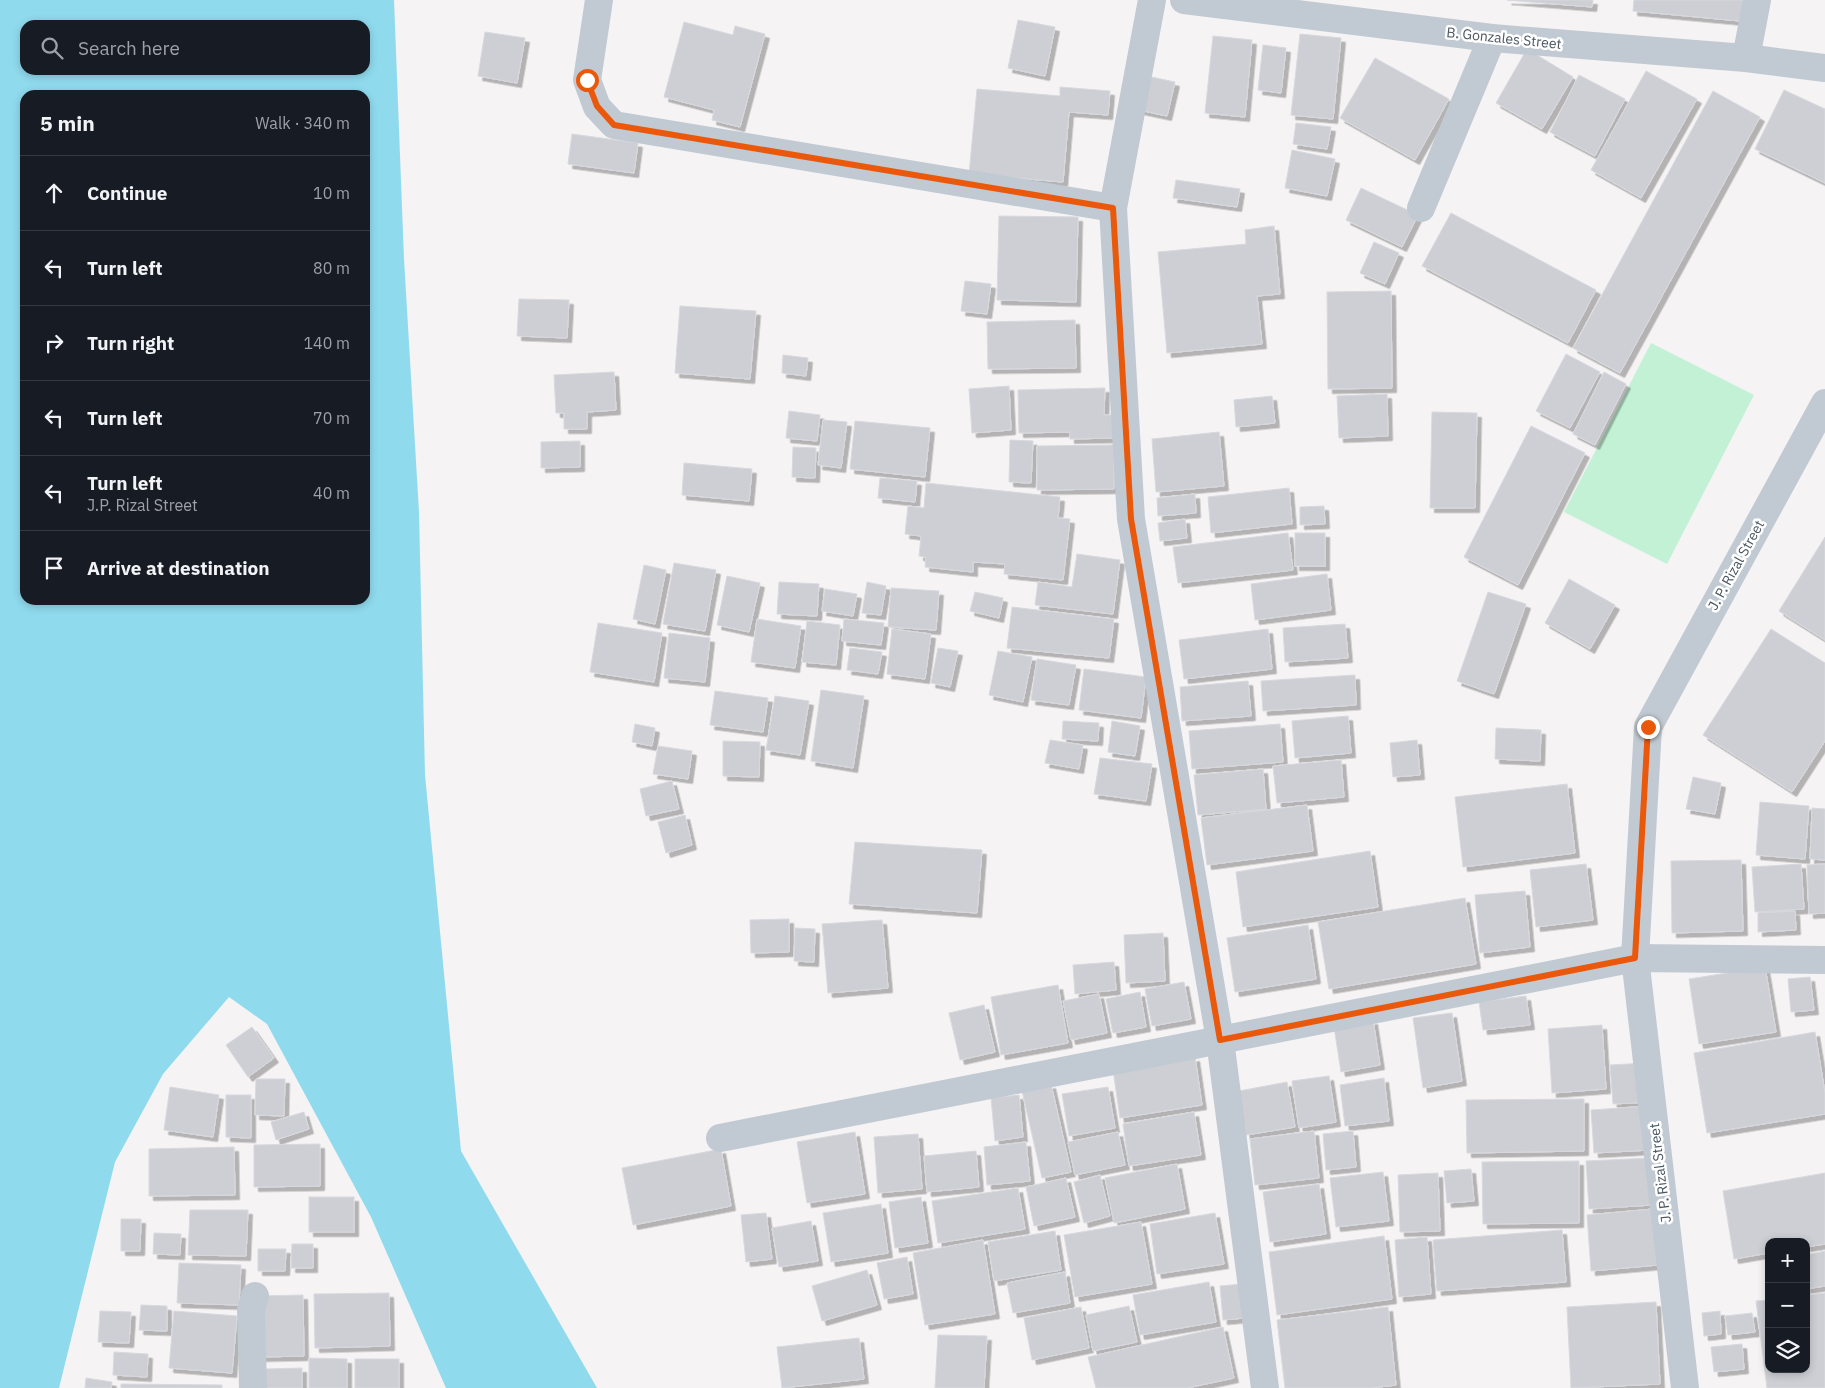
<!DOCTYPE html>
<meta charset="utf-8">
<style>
body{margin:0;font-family:"IBM Plex Sans",sans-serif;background:#242831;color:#f1f3f6}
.controls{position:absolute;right:15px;bottom:15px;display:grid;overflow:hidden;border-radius:10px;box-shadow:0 2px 8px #0003}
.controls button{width:45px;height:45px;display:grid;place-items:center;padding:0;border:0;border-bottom:1px solid #363941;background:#171b24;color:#f1f3f6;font:25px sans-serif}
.stop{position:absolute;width:15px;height:15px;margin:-11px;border:4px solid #ea580c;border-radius:50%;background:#fff}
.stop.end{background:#ea580c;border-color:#fff;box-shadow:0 1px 5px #0008}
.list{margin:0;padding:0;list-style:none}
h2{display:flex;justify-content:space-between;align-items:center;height:65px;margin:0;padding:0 20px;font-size:21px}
h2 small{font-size:16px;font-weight:400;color:#9ea1a6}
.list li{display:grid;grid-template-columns:32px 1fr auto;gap:15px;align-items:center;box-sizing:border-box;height:75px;padding:0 20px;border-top:1px solid #363941}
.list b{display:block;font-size:19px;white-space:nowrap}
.list p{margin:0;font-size:16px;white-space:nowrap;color:#9ea1a6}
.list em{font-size:16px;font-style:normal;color:#9ea1a6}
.icon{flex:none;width:28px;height:28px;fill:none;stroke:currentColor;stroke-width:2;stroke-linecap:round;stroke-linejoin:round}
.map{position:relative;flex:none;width:1825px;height:1388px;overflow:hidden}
.search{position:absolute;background:#171b24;box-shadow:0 2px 8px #0003;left:20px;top:20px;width:350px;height:55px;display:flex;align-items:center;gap:12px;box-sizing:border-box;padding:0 18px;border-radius:15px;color:#9ea1a6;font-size:19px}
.panel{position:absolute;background:#171b24;box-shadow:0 2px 8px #0003;left:20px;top:90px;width:350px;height:515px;border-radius:15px}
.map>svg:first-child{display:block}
.green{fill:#c3f1d5}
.water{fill:#90daee;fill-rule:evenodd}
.building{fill:#cdcfd5;stroke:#d7d9de;filter:url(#shadow)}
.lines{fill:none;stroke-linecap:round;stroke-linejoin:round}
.minor{stroke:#c1cad2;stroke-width:28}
.tertiary{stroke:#c1cad2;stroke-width:28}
.route{stroke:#ea580c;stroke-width:6}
.labels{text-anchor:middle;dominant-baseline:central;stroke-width:5;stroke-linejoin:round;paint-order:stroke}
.street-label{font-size:14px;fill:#4a5661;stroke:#fff}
</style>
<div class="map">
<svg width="1825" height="1388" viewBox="0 0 1825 1388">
<defs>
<filter id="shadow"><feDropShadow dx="4.5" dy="4.5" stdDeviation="0" flood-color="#0004"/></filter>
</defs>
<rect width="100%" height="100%" fill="#f5f3f3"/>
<polygon class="green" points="1651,343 1754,395 1667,564 1564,512"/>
<path class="water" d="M 0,0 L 394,0 L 404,259 L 419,512 L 425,775 L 461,1151 L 597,1388 L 446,1388 L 371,1217 L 267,1024 L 229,997 L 163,1074 L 115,1162 L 59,1388 L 0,1388 ZM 25,25 L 365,25 L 365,70 L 25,70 ZM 25,95 L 365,95 L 365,600 L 25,600 Z"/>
<g class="building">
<polygon points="1507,0 1593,0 1592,7"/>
<polygon points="1634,0 1743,0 1740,21 1633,11"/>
<polygon points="1018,20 1055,27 1045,76 1008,68"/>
<polygon points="684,22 733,35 735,26 765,34 740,127 712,120 714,110 664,97"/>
<polygon points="485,32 525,38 517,83 478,76"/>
<polygon points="1300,34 1341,38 1333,119 1291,115"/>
<polygon points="1213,36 1252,40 1245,117 1205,113"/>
<polygon points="1263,45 1286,48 1281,93 1258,90"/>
<polygon points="1527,49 1573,77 1542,129 1496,103"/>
<polygon points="1375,58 1449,99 1415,160 1340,118"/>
<polygon points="1646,71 1697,99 1641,198 1591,170"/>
<polygon points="1579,75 1625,99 1595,156 1550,132"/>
<polygon points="1147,76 1175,82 1167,116 1139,110"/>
<polygon points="1060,87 1110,91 1108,115 1069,112 1063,182 969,174 977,89 1060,96"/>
<polygon points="1784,90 1825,109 1825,183 1755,149"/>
<polygon points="1713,91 1760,117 1620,373 1573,348"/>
<polygon points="1296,123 1331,127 1327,149 1293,144"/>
<polygon points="572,134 638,143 634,173 568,164"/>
<polygon points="1292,150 1335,159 1327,196 1285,188"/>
<polygon points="1176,180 1240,189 1237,207 1173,198"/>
<polygon points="1361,188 1418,215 1402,247 1346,220"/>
<polygon points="1451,213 1596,290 1568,343 1422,266"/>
<polygon points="999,216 1078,217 1076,302 997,300"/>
<polygon points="1274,226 1280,294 1257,296 1262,344 1167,353 1158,252 1246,244 1245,230"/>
<polygon points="1374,242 1399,253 1385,284 1360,273"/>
<polygon points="965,281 991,284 987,314 961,311"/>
<polygon points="1391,291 1392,388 1328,389 1327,292"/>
<polygon points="519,299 569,300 567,338 517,336"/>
<polygon points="680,306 756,311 750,379 675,373"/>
<polygon points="1075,320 1076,368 988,369 987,322"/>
<polygon points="1566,354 1600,372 1570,428 1536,411"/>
<polygon points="783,355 808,358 806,376 782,373"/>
<polygon points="614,372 616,410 587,412 587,429 564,429 564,413 556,413 554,375"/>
<polygon points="1604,372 1626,384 1595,445 1573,434"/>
<polygon points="1009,386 1011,430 972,433 969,389"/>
<polygon points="1105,388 1104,415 1114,415 1115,438 1070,439 1070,432 1019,433 1018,390"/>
<polygon points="1387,394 1388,436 1339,438 1337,396"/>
<polygon points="1272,396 1275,423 1236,427 1234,400"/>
<polygon points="789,411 820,415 817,441 786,438"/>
<polygon points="1432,412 1477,413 1475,508 1430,508"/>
<polygon points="823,420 847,422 841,468 818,465"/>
<polygon points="855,421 930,428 925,477 850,469"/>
<polygon points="1531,426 1585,453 1518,585 1464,557"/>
<polygon points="1219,432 1224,486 1156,492 1152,439"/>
<polygon points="1010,440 1033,441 1031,483 1009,482"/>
<polygon points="580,441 580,467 541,468 541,442"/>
<polygon points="1114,445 1114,489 1037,490 1037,446"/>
<polygon points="793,447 816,448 815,478 792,477"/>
<polygon points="684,463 752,469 749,501 682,495"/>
<polygon points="880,478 917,481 915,502 878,498"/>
<polygon points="926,483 1060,497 1058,518 1070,519 1063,580 1004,574 1005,564 973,562 973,572 925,567 926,557 919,556 921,536 905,534 908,506 924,508"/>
<polygon points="1289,488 1292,524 1211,533 1208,497"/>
<polygon points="1195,494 1196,513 1158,516 1157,498"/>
<polygon points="1324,506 1325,524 1300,525 1300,507"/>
<polygon points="1185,519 1187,538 1160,541 1158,523"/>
<polygon points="1288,533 1293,570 1178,583 1173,547"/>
<rect x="1295" y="533" width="30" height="33"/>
<polygon points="1825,537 1825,640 1779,611"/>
<polygon points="1077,554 1120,560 1113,614 1035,605 1038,582 1072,587"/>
<polygon points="674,563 716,570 705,631 663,624"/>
<polygon points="644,565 666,570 655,624 633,619"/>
<polygon points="1327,574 1331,610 1255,620 1251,584"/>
<polygon points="727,576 760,583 749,632 717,625"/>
<polygon points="1569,579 1615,605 1590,649 1545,623"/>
<polygon points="779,582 819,584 817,616 777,614"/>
<polygon points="867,582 886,586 881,615 862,613"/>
<polygon points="891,588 939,591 936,630 888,627"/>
<polygon points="825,589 857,594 853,616 822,611"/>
<polygon points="975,592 1003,598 999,618 970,611"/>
<polygon points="1488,592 1526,604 1494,694 1457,681"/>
<polygon points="1012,607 1114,619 1109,658 1007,648"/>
<polygon points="757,619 801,626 795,668 751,662"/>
<polygon points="844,619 884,623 881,645 842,641"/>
<polygon points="807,621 840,625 836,665 802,662"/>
<polygon points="598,623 662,633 654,682 590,672"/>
<polygon points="1345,624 1348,658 1285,662 1283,628"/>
<polygon points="892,629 931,634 925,679 887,674"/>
<polygon points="1268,629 1272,669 1184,679 1179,640"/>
<polygon points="1771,629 1825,663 1825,741 1792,792 1703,735"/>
<polygon points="669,633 710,638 705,682 664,678"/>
<polygon points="850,648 882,652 878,674 847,670"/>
<polygon points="938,648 958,651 950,687 931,683"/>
<polygon points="998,651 1032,657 1023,702 989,695"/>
<polygon points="1037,659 1076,665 1069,705 1031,700"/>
<polygon points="1084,669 1146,677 1141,718 1079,710"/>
<polygon points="1355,675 1356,705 1263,711 1261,681"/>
<polygon points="1248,681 1251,716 1182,721 1180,687"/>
<polygon points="821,690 864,696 853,768 811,761"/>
<polygon points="715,691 768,698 763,732 710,725"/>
<polygon points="775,696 809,701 800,755 766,750"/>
<polygon points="1348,716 1351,753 1295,758 1292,721"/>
<polygon points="1063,721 1099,723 1098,741 1062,739"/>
<polygon points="1112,721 1140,726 1135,756 1108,752"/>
<polygon points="635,724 655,728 652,746 632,742"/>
<polygon points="1280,724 1283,762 1192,769 1189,731"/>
<polygon points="1496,728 1541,730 1540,761 1495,759"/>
<polygon points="1050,740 1083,745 1079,769 1045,763"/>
<polygon points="1417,740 1420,775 1393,777 1390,743"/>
<polygon points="723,741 760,742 759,777 723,776"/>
<polygon points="658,746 692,751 688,779 653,774"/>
<polygon points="1100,758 1152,764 1146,801 1094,794"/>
<polygon points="1341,760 1344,797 1277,803 1273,766"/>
<polygon points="1263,769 1266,809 1198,815 1194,775"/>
<polygon points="1693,777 1721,783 1715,814 1686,809"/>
<polygon points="672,781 679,809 646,816 640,789"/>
<polygon points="1567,784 1575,853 1463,867 1455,797"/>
<polygon points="1760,802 1809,806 1805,859 1756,855"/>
<polygon points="1307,805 1313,851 1207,865 1201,818"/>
<polygon points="1812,808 1825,809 1825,860 1810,859"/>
<polygon points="685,815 692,845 666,853 658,822"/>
<polygon points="855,842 982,850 977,913 849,904"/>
<polygon points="1370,851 1378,907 1243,927 1236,872"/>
<polygon points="1741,860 1743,931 1672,933 1671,861"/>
<polygon points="1586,864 1593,920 1536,927 1530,870"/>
<polygon points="1801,864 1804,909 1755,912 1752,867"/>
<polygon points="1825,864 1825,913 1809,914 1807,865"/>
<polygon points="1525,891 1530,947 1480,953 1475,895"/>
<polygon points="1465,898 1476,964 1329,989 1318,922"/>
<polygon points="1795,911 1796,930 1758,932 1758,913"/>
<polygon points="789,919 789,952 751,953 750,920"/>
<polygon points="882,920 888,988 828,993 822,924"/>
<polygon points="1308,925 1316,979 1235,992 1227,938"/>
<polygon points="795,928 815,929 814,962 794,961"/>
<polygon points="1163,933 1165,981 1126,983 1124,935"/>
<polygon points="1114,962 1116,990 1075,994 1073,965"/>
<polygon points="1765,967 1776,1032 1699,1044 1689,979"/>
<polygon points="1810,977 1814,1010 1791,1012 1788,979"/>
<polygon points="1184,982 1191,1019 1152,1026 1145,989"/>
<polygon points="1058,985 1068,1043 1001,1055 991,997"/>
<polygon points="1140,992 1146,1027 1113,1033 1106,999"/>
<polygon points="1099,994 1107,1033 1071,1040 1063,1001"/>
<polygon points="1526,996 1530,1025 1483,1030 1479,1002"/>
<polygon points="984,1005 995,1052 960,1060 949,1013"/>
<polygon points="1452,1013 1462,1081 1423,1088 1413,1018"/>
<polygon points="1373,1020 1380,1065 1341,1072 1334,1027"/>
<polygon points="1602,1025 1606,1089 1552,1093 1548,1029"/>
<polygon points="252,1027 274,1058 248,1077 226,1045"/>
<polygon points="1815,1032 1825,1093 1825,1114 1707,1133 1694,1053"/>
<polygon points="1195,1057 1202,1105 1120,1118 1113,1070"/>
<polygon points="1646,1063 1650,1102 1613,1104 1610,1065"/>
<polygon points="1329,1076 1336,1122 1299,1128 1292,1081"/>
<polygon points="1384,1078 1389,1121 1345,1126 1340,1085"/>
<polygon points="256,1079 285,1079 284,1116 255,1115"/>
<polygon points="1287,1082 1295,1127 1246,1135 1239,1091"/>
<polygon points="1051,1084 1071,1172 1042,1178 1022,1091"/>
<polygon points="170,1087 219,1095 213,1137 164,1130"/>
<polygon points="1108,1087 1115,1128 1069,1136 1062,1094"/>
<polygon points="226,1095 251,1095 251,1138 226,1137"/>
<polygon points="1019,1095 1023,1137 995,1141 991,1098"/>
<polygon points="1584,1099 1584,1151 1467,1153 1466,1100"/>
<polygon points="1649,1106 1651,1150 1594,1153 1591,1110"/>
<polygon points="304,1112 309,1129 276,1140 271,1122"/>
<polygon points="1194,1112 1201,1155 1129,1166 1123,1124"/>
<polygon points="1314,1131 1319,1178 1255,1185 1250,1139"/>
<polygon points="1353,1131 1356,1167 1326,1170 1323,1134"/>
<polygon points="855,1132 865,1194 807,1203 797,1142"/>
<polygon points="1118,1132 1125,1165 1075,1175 1068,1142"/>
<polygon points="918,1134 922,1189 878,1193 874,1137"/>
<polygon points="1026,1142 1030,1181 987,1185 984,1147"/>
<polygon points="320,1144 320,1186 254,1187 254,1145"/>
<polygon points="234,1147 235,1195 149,1196 149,1149"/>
<polygon points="721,1149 731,1206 633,1225 622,1168"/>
<polygon points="976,1151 979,1187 927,1192 924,1156"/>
<polygon points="1650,1158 1652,1205 1589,1209 1586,1161"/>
<polygon points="1579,1161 1579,1223 1483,1224 1482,1162"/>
<polygon points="1177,1164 1185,1209 1114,1223 1105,1178"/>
<polygon points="1471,1169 1474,1201 1447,1203 1444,1171"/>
<polygon points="1383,1172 1389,1221 1336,1227 1330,1178"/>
<polygon points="1438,1173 1440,1231 1400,1232 1398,1175"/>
<polygon points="1825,1173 1825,1244 1806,1247 1806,1242 1769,1242 1769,1253 1734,1259 1723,1191"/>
<polygon points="1100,1175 1110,1216 1084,1223 1074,1182"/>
<polygon points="1066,1178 1075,1217 1034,1226 1026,1187"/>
<polygon points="1319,1184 1326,1234 1270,1242 1263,1192"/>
<polygon points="1018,1188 1025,1229 938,1243 932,1201"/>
<rect x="309" y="1197" width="45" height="35"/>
<polygon points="921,1197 928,1243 895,1248 889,1202"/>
<polygon points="881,1204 888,1253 831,1262 823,1213"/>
<polygon points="1653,1209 1658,1265 1591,1271 1587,1215"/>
<polygon points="190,1210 248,1210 246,1256 188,1255"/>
<polygon points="766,1213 772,1259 746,1262 741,1215"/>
<polygon points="1215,1213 1224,1264 1157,1274 1150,1224"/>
<polygon points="121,1219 141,1219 140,1251 121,1251"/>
<polygon points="811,1221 818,1261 779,1267 772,1228"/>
<polygon points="1141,1222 1152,1284 1075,1297 1064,1235"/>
<polygon points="1562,1230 1566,1282 1437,1291 1433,1240"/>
<polygon points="1055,1231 1061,1270 994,1281 988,1242"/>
<polygon points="154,1233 181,1234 180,1255 153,1254"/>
<polygon points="1384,1236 1392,1299 1277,1315 1269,1252"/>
<polygon points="1427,1237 1431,1294 1399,1297 1395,1240"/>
<polygon points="983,1240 995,1314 925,1325 913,1253"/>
<polygon points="292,1244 313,1244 313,1268 291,1268"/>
<polygon points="258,1249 286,1249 285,1271 258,1271"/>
<polygon points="1825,1251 1825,1286 1806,1289 1806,1255"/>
<polygon points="907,1257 913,1294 884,1299 877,1263"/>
<polygon points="179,1263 241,1265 239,1305 177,1303"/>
<polygon points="867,1270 877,1305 822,1321 812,1286"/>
<polygon points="1065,1272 1070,1303 1013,1313 1007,1283"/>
<polygon points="1209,1282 1216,1322 1140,1335 1133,1295"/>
<polygon points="1242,1284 1245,1318 1223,1320 1220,1286"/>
<polygon points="389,1293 390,1346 315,1348 314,1294"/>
<polygon points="1825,1293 1825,1388 1767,1388 1756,1301 1769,1300 1769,1369 1806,1369 1806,1295"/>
<polygon points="303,1295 304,1356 261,1357 260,1296"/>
<polygon points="1656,1302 1660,1384 1571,1388 1567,1307"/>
<polygon points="141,1305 167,1306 167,1331 139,1330"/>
<polygon points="1129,1306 1137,1342 1093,1351 1086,1315"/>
<polygon points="1081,1307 1089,1348 1032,1360 1024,1318"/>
<polygon points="1388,1307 1396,1385 1370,1388 1285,1388 1277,1320"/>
<polygon points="100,1311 131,1312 129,1343 98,1342"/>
<polygon points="174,1311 237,1316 232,1373 169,1368"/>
<polygon points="1720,1311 1721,1334 1704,1336 1702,1313"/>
<polygon points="1752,1313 1755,1332 1728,1335 1725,1316"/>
<polygon points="1223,1327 1234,1378 1187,1388 1096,1388 1088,1357"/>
<polygon points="938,1335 987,1336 984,1388 935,1388"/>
<polygon points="859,1338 864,1379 782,1388 777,1347"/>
<polygon points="1742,1344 1744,1369 1714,1372 1711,1347"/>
<polygon points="114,1352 148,1354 147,1377 113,1375"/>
<polygon points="309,1358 347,1359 347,1388 309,1388"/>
<rect x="355" y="1359" width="44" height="29"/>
<polygon points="302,1368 302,1388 265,1388 265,1369"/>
<polygon points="86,1378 112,1382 111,1388 85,1388"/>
<polygon points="121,1384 222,1385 222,1388 121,1388"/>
</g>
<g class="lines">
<g class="minor">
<polyline points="599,0 587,80 597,107 614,125 1113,208"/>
<polyline points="1184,0 1492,38 1746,58 1825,68"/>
<polyline points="1746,58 1757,0"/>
<polyline points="1421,208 1492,38"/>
<polyline points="720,1138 1220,1040 1131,519 1113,208 1152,0"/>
<polyline points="253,1388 251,1310 255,1296"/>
<polyline points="1685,1388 1635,958 1825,960"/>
</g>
<polyline class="tertiary" points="1265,1388 1220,1040 1635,958 1648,727 1825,403"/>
</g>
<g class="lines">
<polyline class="route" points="587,80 597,106 614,125 1113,208 1131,519 1220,1040 1635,958 1648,727"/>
</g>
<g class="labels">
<g class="street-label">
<text transform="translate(1504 38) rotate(6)">B. Gonzales Street</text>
<text transform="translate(1736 565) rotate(-61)">J. P. Rizal Street</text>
<text transform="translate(1660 1173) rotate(-97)">J. P. Rizal Street</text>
</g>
</g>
</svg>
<div class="controls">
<button>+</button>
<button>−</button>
<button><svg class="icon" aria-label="layers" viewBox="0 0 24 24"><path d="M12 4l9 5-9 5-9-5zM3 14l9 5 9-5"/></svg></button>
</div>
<div class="stop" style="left:587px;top:80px"></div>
<div class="stop end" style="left:1648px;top:727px"></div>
<div class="search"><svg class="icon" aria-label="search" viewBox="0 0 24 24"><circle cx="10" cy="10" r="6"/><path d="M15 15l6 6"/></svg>Search here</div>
<section class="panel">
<h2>5 min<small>Walk · 340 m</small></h2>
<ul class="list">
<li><svg class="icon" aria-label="ahead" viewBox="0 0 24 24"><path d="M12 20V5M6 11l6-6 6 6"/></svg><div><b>Continue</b></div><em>10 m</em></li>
<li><svg class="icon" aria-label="left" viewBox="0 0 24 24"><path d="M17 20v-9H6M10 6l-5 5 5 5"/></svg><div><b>Turn left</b></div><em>80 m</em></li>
<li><svg class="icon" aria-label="right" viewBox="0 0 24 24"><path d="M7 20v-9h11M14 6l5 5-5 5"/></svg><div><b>Turn right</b></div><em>140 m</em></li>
<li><svg class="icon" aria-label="left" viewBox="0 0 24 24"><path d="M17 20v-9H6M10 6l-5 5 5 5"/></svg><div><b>Turn left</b></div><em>70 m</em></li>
<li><svg class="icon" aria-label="left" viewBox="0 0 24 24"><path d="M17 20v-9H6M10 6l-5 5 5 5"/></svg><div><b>Turn left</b><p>J.P. Rizal Street</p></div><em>40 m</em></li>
<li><svg class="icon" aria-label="arrive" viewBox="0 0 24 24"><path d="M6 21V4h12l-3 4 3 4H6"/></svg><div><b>Arrive at destination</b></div></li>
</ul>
</section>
</div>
